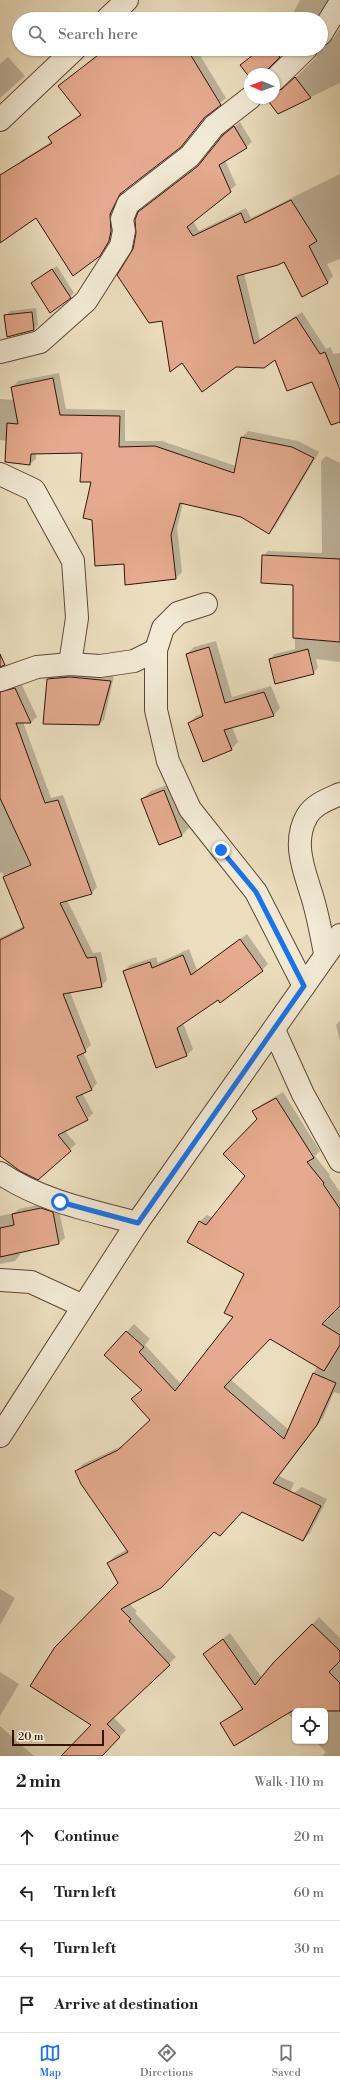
<!DOCTYPE html>
<meta charset="utf-8">
<style>
body{margin:0;font-family:"Libre Bodoni",serif;background:#f2f2f2;color:#202124}
.controls{position:absolute;right:12px;bottom:12px;display:grid;overflow:hidden;border-radius:6px;box-shadow:0 1px 3px #0004}
.controls button{width:36px;height:36px;display:grid;place-items:center;padding:0;border:0;border-bottom:1px solid #e0e0e0;background:#fff;color:#202124;font:20px sans-serif}
.compass{position:absolute;left:244px;top:68px;width:36px;height:36px;border-radius:50%;background:#fff;box-shadow:0 1px 3px #0004;rotate:271deg}
.scale{position:absolute;left:12px;bottom:10px;width:92px;box-sizing:border-box;padding-left:4px;border:2px solid #301509;border-top:0;font-size:11px;line-height:14px;white-space:nowrap;color:#301509;-webkit-text-stroke:3px #f2ead5;paint-order:stroke}
.stop{position:absolute;width:12px;height:12px;margin:-9px;border:3px solid #1a73e8;border-radius:50%;background:#fff}
.stop.end{background:#1a73e8;border-color:#fff;box-shadow:0 1px 4px #0008}
.list{margin:0;padding:0;list-style:none}
h2{display:flex;justify-content:space-between;align-items:center;height:52px;margin:0;padding:0 16px;font-size:17px}
h2 small{font-size:13px;font-weight:400;color:#757577}
.list li{display:grid;grid-template-columns:26px 1fr auto;gap:12px;align-items:center;box-sizing:border-box;height:56px;padding:0 16px;border-top:1px solid #e0e0e0}
.list b{display:block;font-size:15px;white-space:nowrap}
.list em{font-size:13px;font-style:normal;color:#757577}
.icon{flex:none;width:22px;height:22px;fill:none;stroke:currentColor;stroke-width:2;stroke-linecap:round;stroke-linejoin:round}
.map{position:relative;flex:none;width:340px;height:1756px;overflow:hidden}
.search{position:absolute;background:#fff;box-shadow:0 1px 3px #0004;left:12px;right:12px;top:12px;height:44px;display:flex;align-items:center;gap:10px;box-sizing:border-box;padding:0 14px;border-radius:22px;color:#757577;font-size:15px}
.sheet{height:276px;background:#fff}
nav{display:flex;justify-content:space-around;align-items:center;box-sizing:border-box;height:56px;border-top:1px solid #e0e0e0;background:#fff;font-size:11px;color:#757577}
nav a{display:grid;justify-items:center;gap:2px}
nav .on{color:#1a73e8}
.map>svg:first-child{display:block}
.shadow{fill:#0003;fill-rule:evenodd}
.building{fill:#e5aa8f;stroke:#301509}
.lines{fill:none;stroke-linecap:round;stroke-linejoin:round}
.street-casing{stroke:#5f4736;stroke-width:24}
.street{stroke:#f2ead5;stroke-width:22}
.route{stroke:#1a73e8;stroke-width:5}
</style>
<div class="map">
<svg width="340" height="1756" viewBox="0 0 340 1756">
<rect width="100%" height="100%" fill="#ebdebe"/>
<filter id="stains"><feTurbulence type="fractalNoise" baseFrequency=".005" numOctaves="4"/><feColorMatrix values="0 0 0 0 .2 0 0 0 0 .09 0 0 0 0 .02 0 0 0 .5 -.17"/></filter>
<radialGradient id="worn" r=".72"><stop offset=".6" stop-color="#630" stop-opacity="0"/><stop offset="1" stop-color="#630" stop-opacity=".3"/></radialGradient>
<g class="shadow">
<polygon points="300,0 329,0 318,19 290,19"/>
<polygon points="340,29 340,83 278,113 267,98 274,98 274,84 284,86 290,83 316,58 319,49 321,49 321,44 325,40 333,39"/>
<polygon points="106,49 196,49 226,98 207,114 181,146 125,190 116,208 115,234 99,255 17,166 22,160 52,141 49,137 55,131 81,114 59,86"/>
<polygon points="261,49 287,49 271,64 268,74 250,74 250,76 242,65"/>
<polygon points="8,57 25,76 0,98 0,64"/>
<polygon points="240,122 252,142 246,147 225,160 236,185 193,221 199,231 246,208 251,218 340,174 340,259 327,264 333,276 328,282 302,295 284,261 244,273 260,340 302,312 326,349 331,347 333,354 340,353 340,420 313,380 276,359 163,320 134,249 139,212 202,163 224,136"/>
<polygon points="57,266 74,293 70,297 32,283"/>
<polygon points="36,308 38,325 34,329 8,336 6,315 10,311"/>
<polygon points="59,373 66,409 125,410 125,441 162,441 236,466 242,437 248,431 298,441 319,452 275,527 269,533 242,516 183,503 177,528 182,572 176,578 126,583 125,563 92,482 83,452 36,453 36,459 30,464 6,462 7,441 0,440 0,399 15,400 12,387 18,381"/>
<path d="M 326,456 L 340,463 L 340,662 L 316,659 L 318,668 L 313,673 L 270,659 L 275,654 L 295,649 L 294,584 L 263,556 L 268,551 L 322,553 L 321,461 ZM 310,654 L 314,671 L 312,671 L 308,655 Z"/>
<polygon points="216,641 232,697 271,686 280,708 274,715 232,727 238,742 231,749 189,723 196,716 204,713 187,654 194,647"/>
<polygon points="75,672 114,676 104,720 99,724 48,679 52,675"/>
<polygon points="21,683 37,717 31,722 23,722 51,798 63,795 97,887 92,893 67,900 93,953 101,952 107,980 101,986 70,992 91,1045 83,1052 97,1083 92,1089 82,1093 93,1113 88,1118 74,1092 72,1093 86,1119 88,1119 65,1131 76,1144 37,1178 0,1129 0,938 24,926 2,872 0,873 0,689"/>
<polygon points="172,783 190,827 182,835 142,799 151,791"/>
<polygon points="247,934 268,964 262,970 183,1023 193,1049 187,1055 156,1067 124,971 130,965 156,957 158,963 189,949 197,970"/>
<polygon points="340,1021 340,1041 336,1025"/>
<path d="M 283,1092 L 320,1151 L 315,1156 L 330,1175 L 329,1176 L 340,1192 L 340,1394 L 334,1392 L 323,1418 L 279,1476 L 294,1483 L 288,1497 L 302,1487 L 327,1499 L 310,1533 L 303,1540 L 242,1511 L 214,1530 L 129,1604 L 137,1611 L 135,1613 L 176,1657 L 113,1717 L 126,1730 L 101,1756 L 62,1756 L 93,1724 L 119,1583 L 108,1563 L 115,1556 L 128,1549 L 76,1471 L 83,1464 L 126,1444 L 152,1420 L 143,1389 L 105,1355 L 134,1324 L 150,1339 L 145,1345 L 181,1384 L 234,1317 L 245,1274 L 200,1221 L 207,1215 L 213,1218 L 247,1176 L 258,1119 L 254,1112 L 261,1105 ZM 270,1338 L 317,1366 L 289,1430 L 230,1379 Z"/>
<polygon points="47,1203 58,1207 65,1238 59,1243 19,1252 20,1255 15,1261 0,1264 0,1216 14,1213 19,1209"/>
<polygon points="0,1589 15,1598 0,1625"/>
<polygon points="319,1617 340,1638 340,1756 322,1756 326,1752 315,1741 325,1741 325,1711 295,1711 295,1721 287,1713 222,1723 243,1707 204,1654 230,1633 262,1678"/>
<polygon points="0,1672 19,1684 0,1716"/>
<polygon points="0,1726 34,1756 0,1756"/>
</g>
<g class="building">
<polygon points="106,49 187,49 221,105 204,118 181,147 120,194 110,214 111,231 109,241 100,256 73,276 36,218 0,243 0,175 52,143 48,137 81,115 58,86"/>
<polygon points="261,49 274,49 280,57 263,74 250,74 250,78 240,65"/>
<polygon points="295,77 311,98 278,114 266,98 274,98 274,92 282,89"/>
<polygon points="234,126 247,148 219,165 231,192 187,227 193,236 241,213 245,223 291,200 317,241 309,246 328,283 302,297 284,262 278,265 237,276 254,344 296,317 320,354 325,352 340,390 340,422 331,425 312,382 287,391 275,360 264,368 236,367 202,392 182,363 170,372 162,321 149,323 117,275 133,249 136,233 135,220 138,212 198,166 223,135"/>
<polygon points="52,269 71,298 50,313 31,283"/>
<polygon points="32,312 34,330 7,337 4,315"/>
<polygon points="53,378 60,415 120,416 119,447 155,446 234,473 241,437 292,447 314,458 269,534 241,517 180,503 171,535 176,579 125,585 124,564 95,566 92,520 83,518 91,482 80,482 82,453 31,454 30,465 5,462 7,423 18,424 11,387"/>
<polygon points="262,555 340,559 340,642 293,638 293,585 261,583"/>
<polygon points="209,647 225,703 264,692 274,716 224,730 232,750 203,762 188,723 203,716 186,654"/>
<polygon points="308,649 314,674 275,684 269,659"/>
<polygon points="0,654 5,665 0,667"/>
<polygon points="70,677 111,681 99,725 43,724 47,679"/>
<polygon points="15,688 31,723 16,723 45,803 58,800 92,894 60,903 87,958 96,957 102,987 63,994 86,1052 77,1056 92,1090 76,1097 88,1120 58,1135 71,1151 38,1180 20,1171 0,1156 0,940 24,928 3,877 31,865 0,798 0,692"/>
<polygon points="164,790 182,836 159,845 141,799"/>
<polygon points="240,939 263,971 220,1003 218,1000 177,1028 187,1056 156,1068 123,971 150,962 152,968 183,955 191,975"/>
<polygon points="276,1098 314,1158 307,1162 324,1183 323,1184 340,1209 340,1306 322,1324 340,1335 340,1345 324,1371 270,1339 224,1387 284,1439 313,1373 336,1383 317,1425 273,1483 321,1506 303,1541 242,1512 220,1536 214,1532 161,1588 121,1609 131,1619 129,1621 170,1665 107,1724 120,1737 102,1756 61,1756 91,1725 30,1686 55,1647 118,1583 107,1563 128,1552 81,1484 75,1471 118,1450 150,1420 131,1399 142,1390 104,1355 126,1331 144,1347 139,1352 175,1391 233,1317 224,1313 244,1274 187,1242 199,1221 206,1225 245,1176 223,1154 257,1119 252,1111"/>
<polygon points="41,1208 53,1212 59,1244 0,1257 0,1228 14,1225 12,1214"/>
<polygon points="312,1624 340,1651 340,1661 329,1672 340,1683 340,1711 292,1711 234,1746 220,1723 243,1709 203,1654 223,1639 255,1685 273,1663"/>
</g>
<g class="lines">
<g class="street-casing">
<g id="street">
<polyline points="107,19 127,0"/>
<polyline points="321,34 340,3"/>
<polyline points="274,80 306,49"/>
<polyline points="0,120 75,49"/>
<polyline points="0,352 40,342 86,301 121,246 124,231 122,219 128,204 190,156 214,126 250,98"/>
<polyline points="0,474 34,490 73,561 77,618 70,664"/>
<polyline points="206,604 178,613 163,628 156,650 156,710 168,761 190,809 256,892 304,986"/>
<polyline points="0,680 37,667 70,664 100,666 134,661 156,650"/>
<path d="M 325,953 C 321,934 318,915 312,896 C 304,870 292,842 307,816 C 314,804 329,799 340,794"/>
<polyline points="274,1030 303,1094 340,1161"/>
<path d="M 0,1173 C 41,1201 90,1210 137,1223"/>
<polyline points="0,1280 31,1282 83,1306"/>
<polyline points="0,1436 137,1223 340,935"/>
</g>
</g>
<use href="#street" class="street"/>
</g>
<g class="lines">
<polyline class="route" points="60,1202 138,1223 304,986 256,892 221,850"/>
</g>
<rect width="100%" height="100%" filter="url(#stains)"/>
<rect width="100%" height="100%" fill="url(#worn)"/>
</svg>
<div class="controls">
<button><svg class="icon" aria-label="locate" viewBox="0 0 24 24"><circle cx="12" cy="12" r="6"/><path d="M12 2v4M12 18v4M2 12h4M18 12h4"/></svg></button>
</div>
<svg class="compass" viewBox="-18 -18 36 36"><path d="M0-13l5 13h-10z" fill="#e53935"/><path d="M0 13l5-13h-10z" fill="#757577"/></svg>
<div class="scale">20 m</div>
<div class="stop" style="left:60px;top:1202px"></div>
<div class="stop end" style="left:221px;top:850px"></div>
<div class="search"><svg class="icon" aria-label="search" viewBox="0 0 24 24"><circle cx="10" cy="10" r="6"/><path d="M15 15l6 6"/></svg>Search here</div>
</div>
<section class="sheet">
<h2>2 min<small>Walk · 110 m</small></h2>
<ul class="list">
<li><svg class="icon" aria-label="ahead" viewBox="0 0 24 24"><path d="M12 20V5M6 11l6-6 6 6"/></svg><div><b>Continue</b></div><em>20 m</em></li>
<li><svg class="icon" aria-label="left" viewBox="0 0 24 24"><path d="M17 20v-9H6M10 6l-5 5 5 5"/></svg><div><b>Turn left</b></div><em>60 m</em></li>
<li><svg class="icon" aria-label="left" viewBox="0 0 24 24"><path d="M17 20v-9H6M10 6l-5 5 5 5"/></svg><div><b>Turn left</b></div><em>30 m</em></li>
<li><svg class="icon" aria-label="arrive" viewBox="0 0 24 24"><path d="M6 21V4h12l-3 4 3 4H6"/></svg><div><b>Arrive at destination</b></div></li>
</ul>
</section>
<nav>
<a class="on"><svg class="icon" aria-label="map" viewBox="0 0 24 24"><path d="M3 6l6-2 6 2 6-2v14l-6 2-6-2-6 2zM9 4v14M15 6v14"/></svg>Map</a>
<a><svg class="icon" aria-label="directions" viewBox="0 0 24 24"><path d="M12 3l9 9-9 9-9-9zM9 14v-3h6M13 9l2 2-2 2"/></svg>Directions</a>
<a><svg class="icon" aria-label="saved" viewBox="0 0 24 24"><path d="M7 4h10v16l-5-4-5 4z"/></svg>Saved</a>
</nav>
